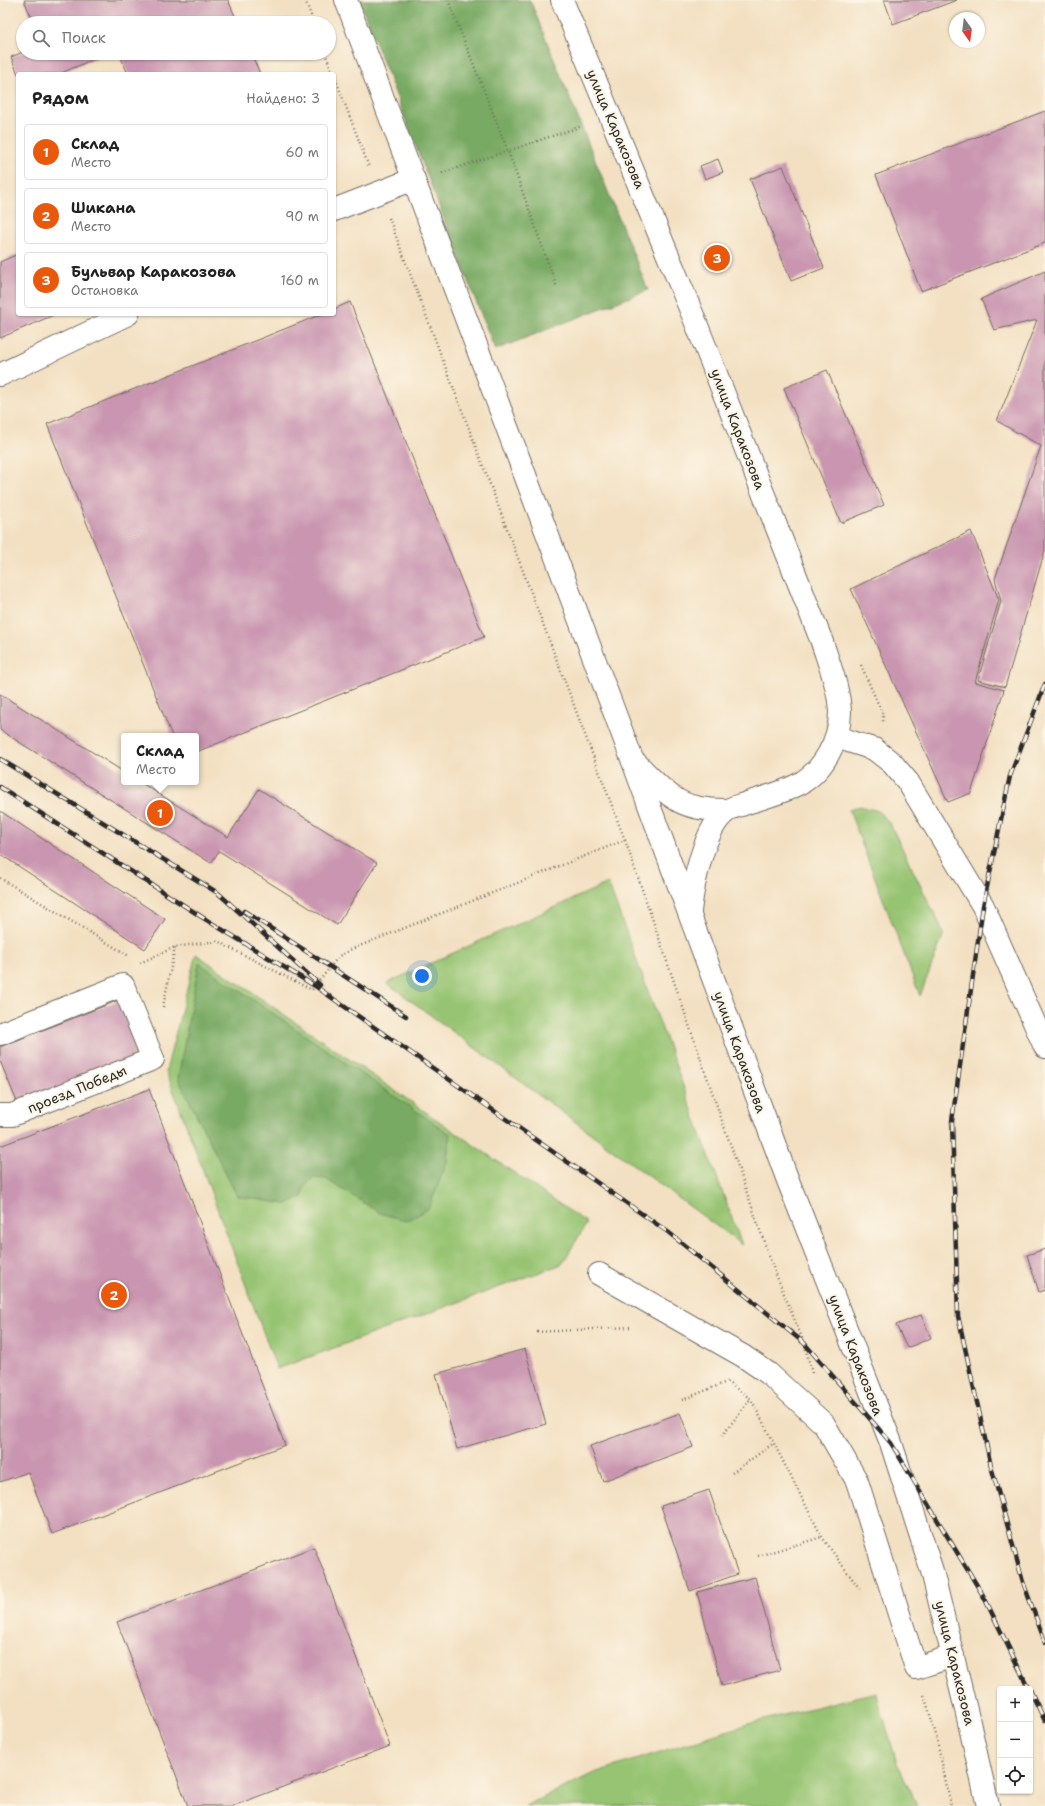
<!DOCTYPE html>
<html lang="ru">
<meta charset="utf-8">
<style>
body{margin:0;font-family:"Shantell Sans",sans-serif;background:#f2f2f2;color:#222}
.controls{position:absolute;right:12px;bottom:12px;display:grid;overflow:hidden;border-radius:4px;box-shadow:0 1px 3px #0004}
.controls button{width:36px;height:36px;display:grid;place-items:center;padding:0;border:0;border-bottom:1px solid #e0e0e0;background:#fff;color:#222;font:20px sans-serif}
.compass{position:absolute;left:949px;top:12px;width:36px;height:36px;border-radius:50%;background:#fff;box-shadow:0 1px 3px #0004;rotate:166deg}
.you{position:absolute;left:422px;top:976px;width:14px;height:14px;margin:-10px;border:3px solid #fff;border-radius:50%;background:#1a73e8;box-shadow:0 0 0 6px #1a73e833}
.badge{display:grid;place-items:center;width:26px;height:26px;border-radius:50%;background:#ea580c;color:#fff;font-size:13px;font-weight:700}
.pin{position:absolute;translate:-50% -50%;border:2px solid #fff;box-shadow:0 1px 4px #0006}
.popup{position:absolute;left:121px;top:733px;width:78px;height:52px;box-sizing:border-box;display:grid;place-content:center;border-radius:4px;background:#fff;filter:drop-shadow(0 1px 3px #0005);font-size:13px;white-space:nowrap;color:#767676}
.popup b{font-size:15px;color:#222}
.popup::after{content:'';position:absolute;left:50%;top:100%;margin-left:-8px;border:8px solid transparent;border-top-color:#fff}
.list{margin:0;padding:0;list-style:none}
h2{display:flex;justify-content:space-between;align-items:center;height:52px;margin:0;padding:0 16px;font-size:17px}
h2 small{font-size:13px;font-weight:400;color:#767676}
.list li{display:grid;grid-template-columns:26px 1fr auto;gap:12px;align-items:center;box-sizing:border-box;height:56px;margin:0 8px 8px;padding:0 8px;border:1px solid #e0e0e0;border-radius:4px}
.list b{display:block;font-size:15px;white-space:nowrap}
.list p{margin:0;font-size:13px;white-space:nowrap;color:#767676}
.list em{font-size:13px;font-style:normal;color:#767676}
.icon{flex:none;width:22px;height:22px;fill:none;stroke:currentColor;stroke-width:2;stroke-linecap:round;stroke-linejoin:round}
.map{position:relative;flex:none;width:1045px;height:1806px;overflow:hidden}
.search{position:absolute;background:#fff;box-shadow:0 1px 3px #0004;left:16px;top:16px;width:320px;height:44px;display:flex;align-items:center;gap:10px;box-sizing:border-box;padding:0 14px;border-radius:22px;color:#767676;font-size:15px}
.panel{position:absolute;background:#fff;box-shadow:0 1px 3px #0004;left:16px;top:72px;width:320px;height:244px;border-radius:4px}
.map>svg:first-child{display:block}
.green{fill:#97c472;stroke:#61784e}
.forest{fill:#79aa64;stroke:#526a48}
.building{fill:#c995b0}
.lines{fill:none;stroke-linecap:round;stroke-linejoin:round}
.minor-casing{stroke:#716a60;stroke-width:24}
.major-casing{stroke:#716a60;stroke-width:24}
.path{stroke:#716a60;stroke-width:2.5;stroke-dasharray:1 3;stroke-linecap:butt}
.minor{stroke:#fff;stroke-width:22}
.major{stroke:#fff;stroke-width:22}
.rail-casing{stroke:#2b2b2b;stroke-width:4.5}
.rail{stroke:#fcf5e5;stroke-width:3;stroke-dasharray:9;stroke-linecap:butt}
.labels{text-anchor:middle;dominant-baseline:central;stroke-width:4;stroke-linejoin:round;paint-order:stroke}
.street-label{font-size:14px;fill:#2b2b2b;stroke:#fcf5e5}
</style>
<div class="map">
<svg width="1045" height="1806" viewBox="0 0 1045 1806">
<rect width="100%" height="100%" fill="#fcf5e5"/>
<filter id="ink" filterUnits="userSpaceOnUse"><feTurbulence type="fractalNoise" baseFrequency=".025" numOctaves="2"/><feDisplacementMap in="SourceGraphic" scale="8" xChannelSelector="R" yChannelSelector="G"/><feConvolveMatrix kernelMatrix="1 2 1 2 8 2 1 2 1" color-interpolation-filters="sRGB"/></filter>
<filter id="wash" filterUnits="userSpaceOnUse"><feTurbulence type="fractalNoise" baseFrequency=".012" numOctaves="4" result="noise"/><feDisplacementMap in="SourceGraphic" scale="16" xChannelSelector="R" yChannelSelector="G"/><feGaussianBlur stdDeviation="0.9" result="paint"/><feColorMatrix in="noise" values="0 0 0 0 0 0 0 0 0 0 0 0 0 0 0 0 0 1.4 0 .05"/><feComposite in="paint" operator="in"/></filter>
<g filter="url(#wash)">
<rect width="100%" height="100%" fill="#f3e0c2"/>
<g class="green">
<polygon points="860,806 878,811 890,824 944,933 920,996 849,810"/>
<polygon points="608,883 742,1245 387,983"/>
<polygon points="196,954 587,1223 562,1264 277,1369 166,1071"/>
<polygon points="876,1692 897,1763 917,1806 525,1806 594,1773 748,1724"/>
</g>
<g class="forest">
<polygon points="359,0 530,0 648,290 495,350"/>
<polygon points="199,963 450,1134 447,1162 429,1208 407,1221 380,1213 326,1179 313,1178 305,1186 302,1197 286,1204 237,1196 178,1078"/>
</g>
<g id="blocks">
<g class="building">
<polygon points="24,0 228,0 238,23 34,23"/>
<polygon points="884,0 957,0 893,24"/>
<polygon points="23,52 23,53 108,53 59,74 18,74 11,57"/>
<polygon points="119,53 251,53 260,74 128,74"/>
<polygon points="1045,111 1045,243 921,291 876,175"/>
<polygon points="718,159 723,172 705,179 700,166"/>
<polygon points="783,166 824,268 791,281 750,179"/>
<polygon points="18,254 18,314 56,314 0,338 0,262"/>
<polygon points="1045,271 1045,550 1005,687 978,680 1001,601 995,579 1041,446 997,421 1037,320 994,330 981,299"/>
<polygon points="350,302 484,637 196,752 196,736 172,736 47,424 322,314 334,314 334,309"/>
<polygon points="827,370 884,505 841,523 784,388"/>
<polygon points="971,531 999,600 975,682 1004,690 971,793 948,802 851,589"/>
<polygon points="0,694 124,772 124,782 140,782 228,837 259,789 377,863 337,925 219,851 211,863 0,730"/>
<polygon points="0,811 165,919 145,949 0,854"/>
<polygon points="119,1000 141,1055 18,1104 0,1061 0,1047"/>
<polygon points="149,1089 285,1445 52,1534 28,1472 0,1482 0,1146"/>
<polygon points="1045,1249 1045,1290 1039,1292 1027,1255"/>
<polygon points="921,1315 931,1338 907,1348 896,1325"/>
<polygon points="525,1349 546,1424 457,1449 436,1374"/>
<polygon points="680,1413 693,1447 603,1481 590,1446"/>
<polygon points="709,1490 738,1574 690,1591 661,1506"/>
<polygon points="314,1547 390,1746 233,1806 188,1806 117,1622"/>
<polygon points="755,1577 780,1670 722,1686 697,1592"/>
</g>
</g>
</g>
<g filter="url(#ink)">
<use href="#blocks" fill-opacity="0" stroke="#716a60" stroke-width="1"/>
<g class="lines">
<g class="minor-casing">
<g id="minor">
<polyline points="334,210 414,179"/>
<polyline points="0,375 128,314"/>
<polyline points="836,737 874,749 892,763 908,782 983,906 1045,1047"/>
<polyline points="0,1034 123,985 153,1059 12,1115 0,1115"/>
<polyline points="599,1274 743,1356 768,1373 824,1424 857,1481 916,1668 953,1656"/>
</g>
</g>
<g class="major-casing">
<g id="major">
<polyline points="346,0 632,759 787,1178 891,1443 932,1571 968,1718 988,1806"/>
<path d="M 562,0 L 694,318 L 822,642 C 829,664 839,688 840,712 C 840,741 822,774 795,786 C 779,794 761,798 744,804 C 739,806 731,807 727,811 C 704,827 693,885 690,911"/>
<path d="M 637,764 C 669,796 679,811 727,810"/>
</g>
</g>
<g class="path">
<polyline points="305,0 314,23"/>
<polyline points="448,0 508,151 557,288"/>
<polyline points="325,53 333,74"/>
<polyline points="334,75 369,167"/>
<polyline points="442,173 582,126"/>
<polyline points="389,218 625,840"/>
<polyline points="861,665 883,715 883,722"/>
<polyline points="0,878 129,956"/>
<polyline points="140,963 175,947 217,941 312,990 339,956 352,949 625,840 771,1262 804,1343 812,1373"/>
<polyline points="163,1007 175,947"/>
<polyline points="537,1332 632,1327"/>
<polyline points="730,1384 751,1399 822,1537 861,1591"/>
<polyline points="682,1400 729,1381"/>
<polyline points="722,1436 751,1398"/>
<polyline points="732,1473 774,1443"/>
<polyline points="758,1556 822,1537"/>
<polyline points="924,1695 935,1731 951,1806"/>
</g>
<use href="#minor" class="minor"/>
<use href="#major" class="major"/>
<g class="rail-casing">
<g id="rail">
<polyline points="1045,684 1010,776 983,906 952,1121 958,1316 991,1466 1023,1582 1045,1642"/>
<polyline points="0,759 218,893 320,985"/>
<polyline points="0,787 205,919 315,986 668,1232 804,1343 891,1443 984,1597 1029,1689"/>
<polyline points="244,911 406,1016"/>
<polyline points="1030,1690 1045,1721"/>
</g>
</g>
<use href="#rail" class="rail"/>
</g>
</g>
<g class="labels">
<g class="street-label">
<text transform="translate(616 129) rotate(67)">улица Каракозова</text>
<text transform="translate(738 429) rotate(69)">улица Каракозова</text>
<text transform="translate(740 1052) rotate(70)">улица Каракозова</text>
<text transform="translate(77 1089) rotate(-22)">проезд Победы</text>
<text transform="translate(856 1355) rotate(69)">улица Каракозова</text>
<text transform="translate(955 1663) rotate(76)">улица Каракозова</text>
</g>
</g>
</svg>
<div class="controls">
<button>+</button>
<button>−</button>
<button><svg class="icon" aria-label="locate" viewBox="0 0 24 24"><circle cx="12" cy="12" r="6"/><path d="M12 2v4M12 18v4M2 12h4M18 12h4"/></svg></button>
</div>
<svg class="compass" viewBox="-18 -18 36 36"><path d="M0-13l5 13h-10z" fill="#e53935"/><path d="M0 13l5-13h-10z" fill="#767676"/></svg>
<div class="you"></div>
<div class="pin badge" style="left:160px;top:813px">1</div>
<div class="popup"><b>Склад</b>Место</div>
<div class="pin badge" style="left:114px;top:1295px">2</div>
<div class="pin badge" style="left:717px;top:258px">3</div>
<div class="search"><svg class="icon" aria-label="search" viewBox="0 0 24 24"><circle cx="10" cy="10" r="6"/><path d="M15 15l6 6"/></svg>Поиск</div>
<section class="panel">
<h2>Рядом<small>Найдено: 3</small></h2>
<ul class="list">
<li><span class="badge">1</span><div><b>Склад</b><p>Место</p></div><em>60 m</em></li>
<li><span class="badge">2</span><div><b>Шикана</b><p>Место</p></div><em>90 m</em></li>
<li><span class="badge">3</span><div><b>Бульвар Каракозова</b><p>Остановка</p></div><em>160 m</em></li>
</ul>
</section>
</div>
